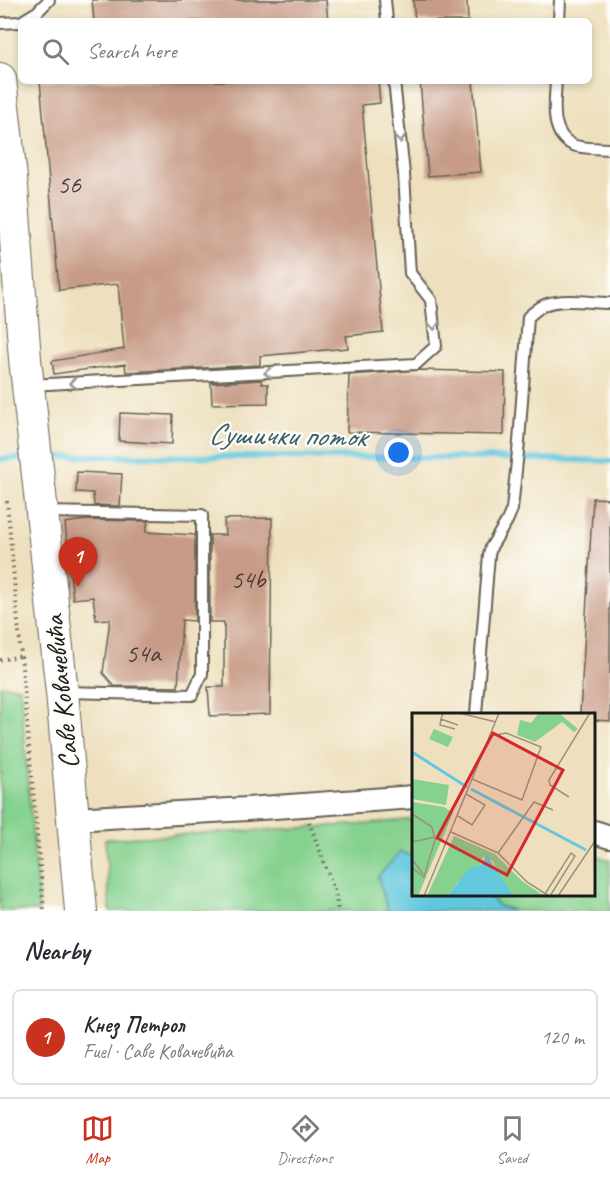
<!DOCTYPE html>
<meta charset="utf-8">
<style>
body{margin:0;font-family:Caveat,sans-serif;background:#f7f7f7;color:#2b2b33}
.you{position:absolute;left:399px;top:453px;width:21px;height:21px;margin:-15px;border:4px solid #fff;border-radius:50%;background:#1a73e8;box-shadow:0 0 0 9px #1a73e833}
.badge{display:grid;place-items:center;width:39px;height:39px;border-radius:50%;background:#c8321e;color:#fff;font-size:20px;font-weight:700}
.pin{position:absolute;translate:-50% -50px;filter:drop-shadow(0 2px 3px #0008)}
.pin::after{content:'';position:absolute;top:32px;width:21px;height:18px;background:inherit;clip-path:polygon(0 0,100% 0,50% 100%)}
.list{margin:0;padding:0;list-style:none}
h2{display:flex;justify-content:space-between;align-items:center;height:78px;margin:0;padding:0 24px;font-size:26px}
h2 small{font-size:20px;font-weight:400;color:#7c7c81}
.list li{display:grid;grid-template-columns:39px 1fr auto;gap:18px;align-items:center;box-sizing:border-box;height:96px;margin:0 12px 12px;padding:0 12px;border:2px solid #e1e1e2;border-radius:9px}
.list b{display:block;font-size:22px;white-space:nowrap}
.list p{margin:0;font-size:20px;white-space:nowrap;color:#7c7c81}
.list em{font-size:20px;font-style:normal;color:#7c7c81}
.icon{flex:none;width:33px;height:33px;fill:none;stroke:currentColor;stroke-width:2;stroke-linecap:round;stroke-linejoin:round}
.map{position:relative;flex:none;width:610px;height:911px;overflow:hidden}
.search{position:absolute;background:#fff;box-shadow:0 3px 9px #0003;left:18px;right:18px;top:18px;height:66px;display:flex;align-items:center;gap:15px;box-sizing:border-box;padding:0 21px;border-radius:9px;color:#7c7c81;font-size:22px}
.sheet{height:186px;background:#fff}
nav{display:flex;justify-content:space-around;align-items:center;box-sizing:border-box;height:84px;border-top:2px solid #e1e1e2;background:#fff;font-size:16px;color:#7c7c81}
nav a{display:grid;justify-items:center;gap:3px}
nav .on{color:#c8321e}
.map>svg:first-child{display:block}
.green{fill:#85d18e;stroke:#507655;stroke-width:1.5}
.water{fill:#61c8de;stroke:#3e727d;stroke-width:1.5}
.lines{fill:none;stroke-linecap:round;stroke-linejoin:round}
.stream{stroke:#61c8de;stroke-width:6}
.building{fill:#c79b87}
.lane-casing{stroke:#666155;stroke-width:14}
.street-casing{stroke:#666155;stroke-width:26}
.secondary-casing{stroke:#666155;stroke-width:34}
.path{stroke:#666155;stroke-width:4;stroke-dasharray:1.5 4.5;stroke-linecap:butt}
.lane{stroke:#fff;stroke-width:10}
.street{stroke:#fff;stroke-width:22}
.secondary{stroke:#fff;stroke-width:32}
.oneway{stroke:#999}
.labels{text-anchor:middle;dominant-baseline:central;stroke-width:4.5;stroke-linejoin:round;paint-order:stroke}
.number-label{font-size:26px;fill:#473c37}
.street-label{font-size:28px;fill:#1c1c1c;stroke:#fdfcf7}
.water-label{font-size:30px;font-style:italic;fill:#38616a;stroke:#fdfcf7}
.inset-river{fill:none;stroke:#61c8de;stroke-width:3}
.inset-road{fill:none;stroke:#9a927d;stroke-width:1.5}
.view{fill:#d62828;fill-opacity:0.15;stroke:#d62828;stroke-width:3}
.inset-edge{fill:none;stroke:#1c1c1c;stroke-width:3}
</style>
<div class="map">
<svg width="610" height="911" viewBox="0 0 610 911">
<rect width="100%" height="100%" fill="#fdfcf7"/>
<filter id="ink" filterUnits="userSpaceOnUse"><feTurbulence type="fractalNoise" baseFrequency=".0167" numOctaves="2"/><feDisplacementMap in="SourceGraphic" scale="12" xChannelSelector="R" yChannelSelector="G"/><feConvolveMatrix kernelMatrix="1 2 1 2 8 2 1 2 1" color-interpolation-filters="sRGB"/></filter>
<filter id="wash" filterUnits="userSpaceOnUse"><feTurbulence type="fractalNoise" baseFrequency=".008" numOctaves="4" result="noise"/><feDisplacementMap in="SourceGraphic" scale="24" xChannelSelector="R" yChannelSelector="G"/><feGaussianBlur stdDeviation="1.35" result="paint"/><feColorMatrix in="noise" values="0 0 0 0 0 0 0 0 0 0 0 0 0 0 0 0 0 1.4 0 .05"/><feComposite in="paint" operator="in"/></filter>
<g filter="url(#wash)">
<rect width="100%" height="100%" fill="#eee0be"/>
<g class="green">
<polygon points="0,685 20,687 39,911 0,911"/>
<polygon points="413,819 413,856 400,853 378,877 388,911 110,911 105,839 368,824"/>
<polygon points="594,855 610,860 610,911 514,911 497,905 488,895 594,894"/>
</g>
<polygon class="water" points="400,852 413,856 414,894 488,895 497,905 514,911 388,911 378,877"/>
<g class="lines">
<g class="stream">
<polyline points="46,457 100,456 494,458 610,461"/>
<polyline points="0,459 26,458"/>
</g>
</g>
<g id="blocks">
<g class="building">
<polygon points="92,0 326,0 328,21 94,21"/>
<polygon points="413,0 467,0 468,21 415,21"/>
<polygon points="40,81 378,81 380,103 362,105 383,332 346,336 348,348 260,356 260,365 126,372 125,364 54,374 52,361 124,349 118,284 59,290"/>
<polygon points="420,81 473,81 481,172 428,176"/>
<polygon points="420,370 505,372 504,435 347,432 349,375"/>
<polygon points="261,380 262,384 268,384 268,403 212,404 211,383"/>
<polygon points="120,413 173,415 172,444 119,441"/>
<polygon points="77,472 122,474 120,506 94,505 93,493 76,492"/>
<polygon points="593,498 610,499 610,721 594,720 594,714 580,714"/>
<polygon points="272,518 270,714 210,716 208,687 224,687 224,622 210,622 210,535 225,535 224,519"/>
<polygon points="86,520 148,521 146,532 195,535 195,621 182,620 178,687 114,686 103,673 110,619 96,620 93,597 73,599 65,523"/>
</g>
</g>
</g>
<g filter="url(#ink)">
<use href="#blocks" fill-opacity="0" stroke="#666155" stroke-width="1.5"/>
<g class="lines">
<g class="lane-casing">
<g id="lane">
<polyline points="385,0 387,21"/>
<polyline points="22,21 37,12 49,0"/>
<polyline points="559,21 560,0"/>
<polyline points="0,23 21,22"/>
<path d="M 556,81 C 555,102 549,134 573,145 C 582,149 599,148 610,149"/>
<polyline points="30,385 416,364 436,346 431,300 410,273 404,174 394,81"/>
<polyline points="45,512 202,515 202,674 192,695 63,692"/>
<path d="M 476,714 L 489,555 L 491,547 L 507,521 L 512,509 L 519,442 L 528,317 C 534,312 540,306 547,304 C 566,298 591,303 610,303"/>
</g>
</g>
<g class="street-casing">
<g id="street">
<polyline points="73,819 247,809 414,797"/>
<polyline points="594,832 610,837"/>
</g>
</g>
<g class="secondary-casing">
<polyline id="secondary" points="0,79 12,187 25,359 62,692 81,911"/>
</g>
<g class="path">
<polyline points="7,501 44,911"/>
<polyline points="0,660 21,656"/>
<polyline points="309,822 335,892 338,911"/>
</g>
<use href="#lane" class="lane"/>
<use href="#street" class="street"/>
<use href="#secondary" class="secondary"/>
</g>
<defs><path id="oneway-chevron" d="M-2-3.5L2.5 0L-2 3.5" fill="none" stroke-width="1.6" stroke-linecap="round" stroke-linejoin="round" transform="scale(1.5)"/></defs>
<g class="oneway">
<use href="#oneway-chevron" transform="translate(400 139) rotate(84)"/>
<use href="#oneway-chevron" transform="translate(434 326) rotate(84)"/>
<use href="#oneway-chevron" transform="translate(268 373) rotate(177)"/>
<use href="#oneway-chevron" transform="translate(73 383) rotate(177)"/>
</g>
</g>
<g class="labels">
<g class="number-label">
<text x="69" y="184">56</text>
<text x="248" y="579">54b</text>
<text x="143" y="653">54a</text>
</g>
<g class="street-label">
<text transform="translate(61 692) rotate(-96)">Саве Ковачевића</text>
</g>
<g class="water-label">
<text transform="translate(287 435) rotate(1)">Сушички поток</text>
</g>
</g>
<g transform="translate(412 713)">
<rect width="183" height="183" fill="#eee0be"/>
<path d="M 127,0 L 147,0 L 166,16 L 162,19 L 150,9 L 123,29 L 105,22 L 108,7 L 119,10 ZM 22,16 L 41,24 L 36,34 L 17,26 ZM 0,66 L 37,72 L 34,92 L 0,86 ZM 0,89 L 32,94 L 41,100 L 6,183 L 0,183 ZM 42,123 L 83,141 L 110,168 L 132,183 L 100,182 L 86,165 L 81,148 L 71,144 L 68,153 L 46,169 L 35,183 L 15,183 Z" fill="#85d18e"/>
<path d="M 75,142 L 101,183 L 35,183 L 59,154 L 68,153 Z" fill="#61c8de"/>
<path class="inset-river" d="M 0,39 L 55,74M 59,76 L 174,137"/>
<path class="inset-road" d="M 31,0 L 29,6 L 46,12M 47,0 L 84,9M 29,6 L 28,12 L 43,16M 60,66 L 110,87 L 129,34 L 94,20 L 79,23M 157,84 L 138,72 L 137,67 L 178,0M 0,101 L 20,114 L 23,127 L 12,164 L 0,155M 46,103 L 60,112 L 73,92 L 54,81M 39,119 L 86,140 L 115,169 L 137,183M 0,129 L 23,124M 86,140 L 122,89 L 141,97M 0,146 L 11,161M 133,181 L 159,140 L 163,143 L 138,183M 12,183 L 87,0M 146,183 L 183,128"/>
<path class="view" d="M 81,20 L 151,57 L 95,162 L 25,125 Z"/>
<rect width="183" height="183" class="inset-edge"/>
</g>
</svg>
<div class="you"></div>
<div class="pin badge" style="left:78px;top:587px">1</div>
<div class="search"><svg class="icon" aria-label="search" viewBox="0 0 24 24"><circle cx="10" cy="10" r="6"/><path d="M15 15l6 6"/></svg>Search here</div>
</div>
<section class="sheet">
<h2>Nearby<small></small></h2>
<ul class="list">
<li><span class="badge">1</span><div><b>Кнез Петрол</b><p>Fuel · Саве Ковачевића</p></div><em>120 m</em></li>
</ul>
</section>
<nav>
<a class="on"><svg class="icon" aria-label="map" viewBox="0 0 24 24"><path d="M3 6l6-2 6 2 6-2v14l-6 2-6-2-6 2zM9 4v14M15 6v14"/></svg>Map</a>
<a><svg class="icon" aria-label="directions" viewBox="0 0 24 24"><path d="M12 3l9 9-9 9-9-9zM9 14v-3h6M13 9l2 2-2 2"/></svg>Directions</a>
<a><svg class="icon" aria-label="saved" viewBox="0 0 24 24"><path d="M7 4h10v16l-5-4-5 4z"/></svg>Saved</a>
</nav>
